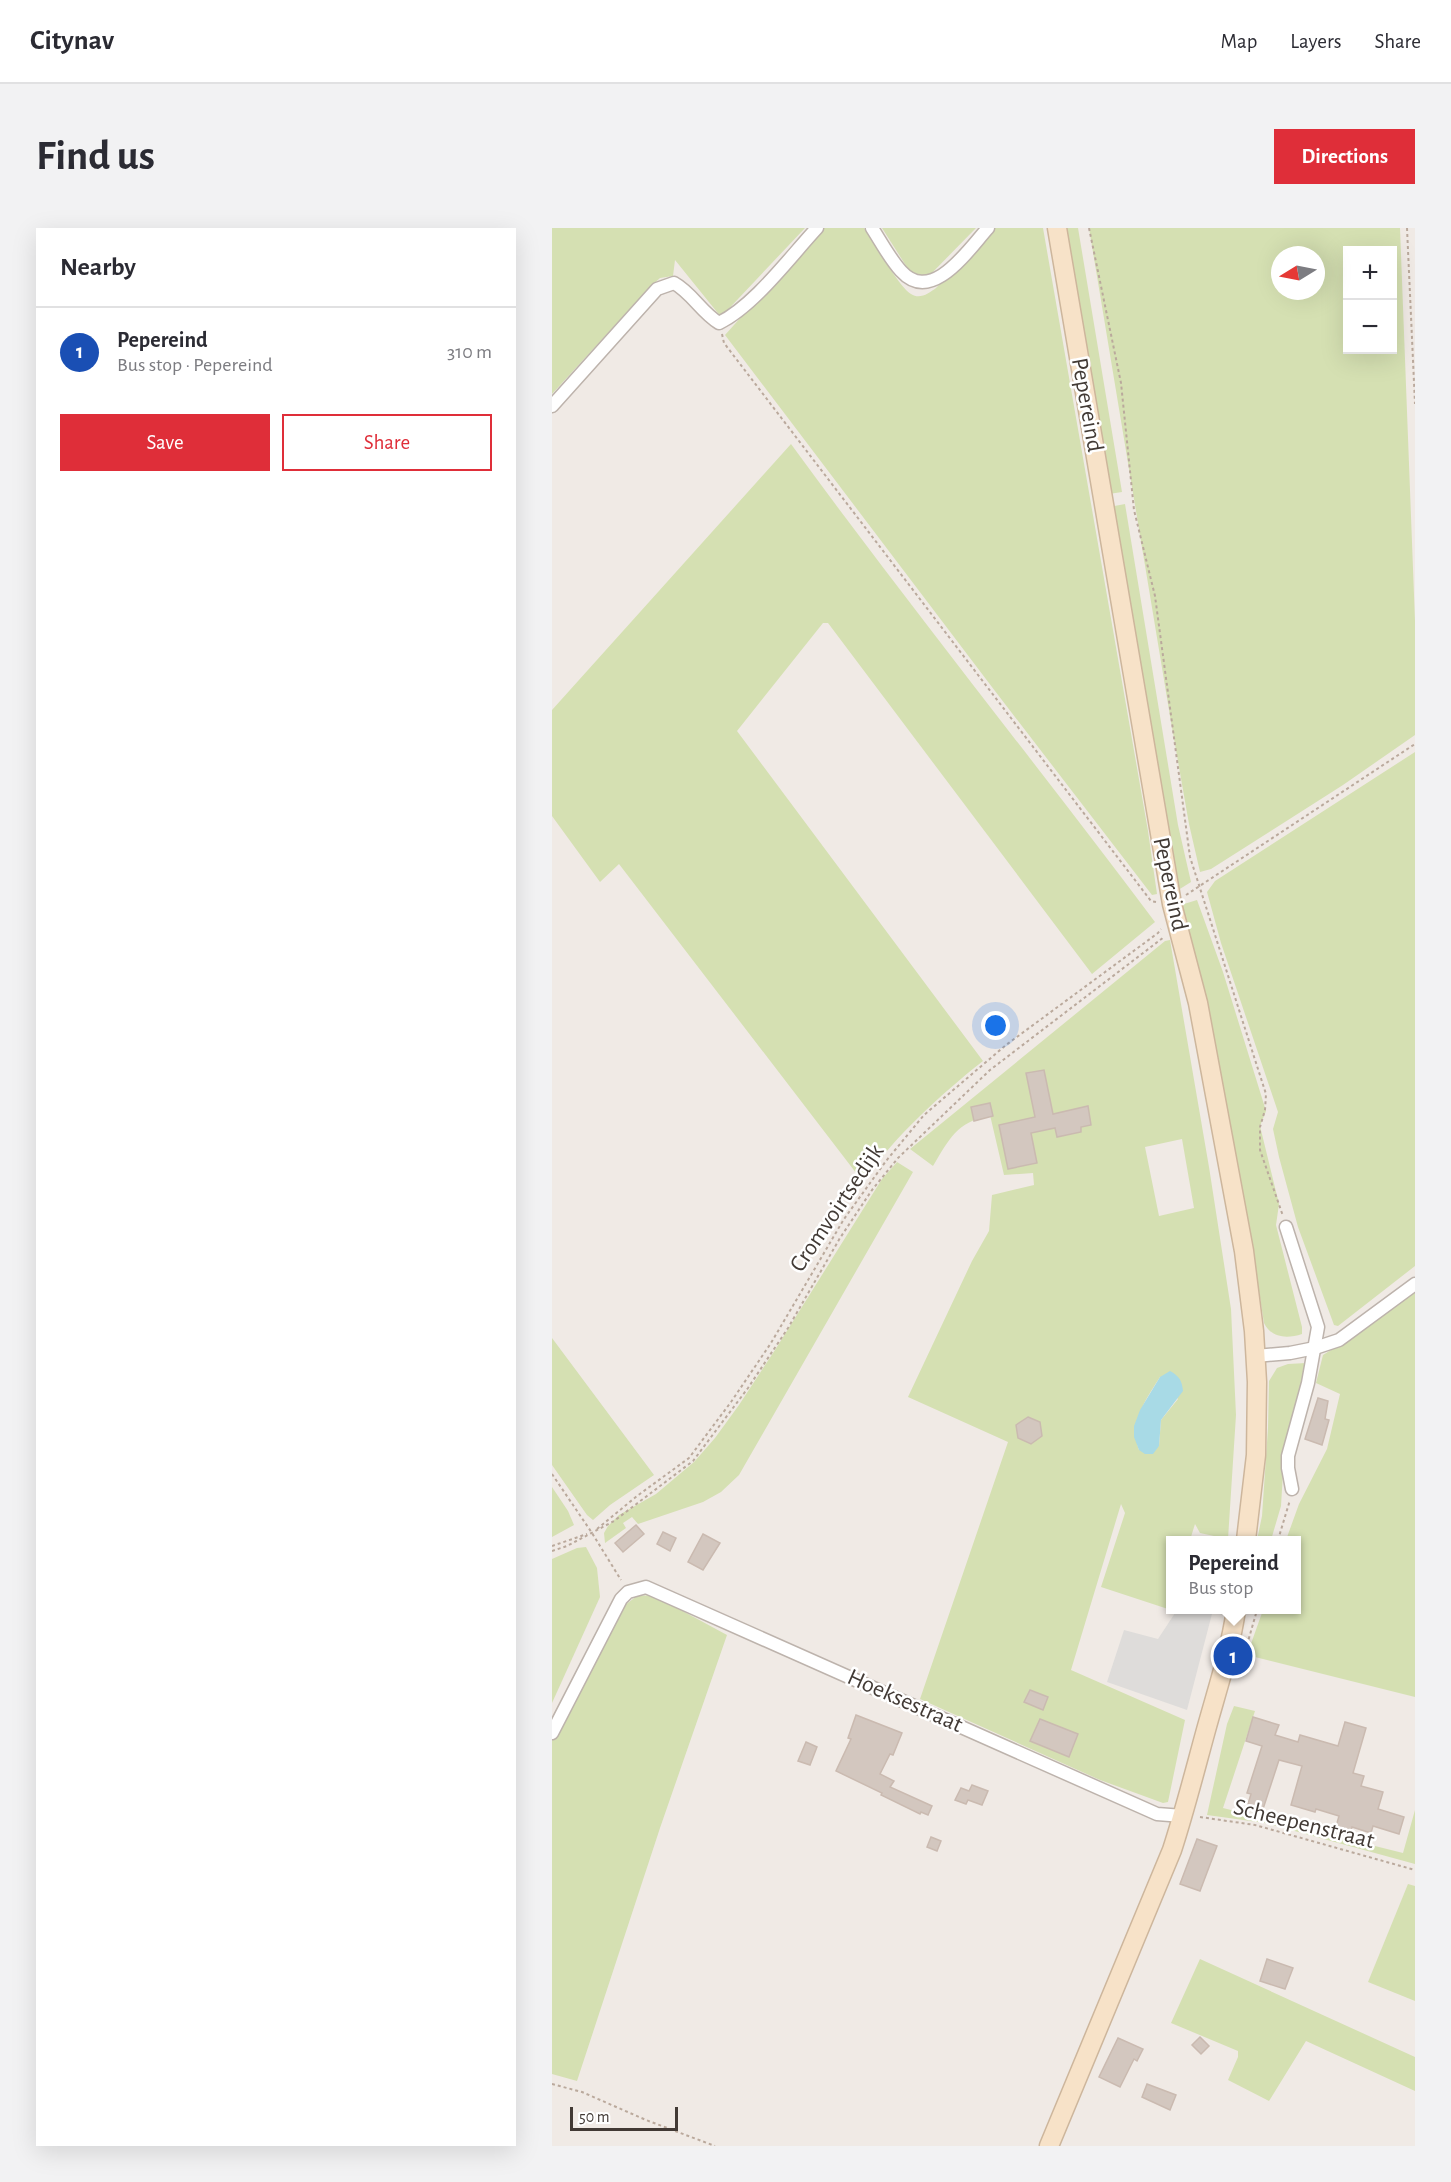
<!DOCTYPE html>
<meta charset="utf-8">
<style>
body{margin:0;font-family:"Alegreya Sans",sans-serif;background:#f2f2f3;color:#2b2b33}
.controls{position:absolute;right:18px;top:18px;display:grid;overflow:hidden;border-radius:0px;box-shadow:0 6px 24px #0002}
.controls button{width:54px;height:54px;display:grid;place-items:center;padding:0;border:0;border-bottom:2px solid #e1e1e2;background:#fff;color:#2b2b33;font:30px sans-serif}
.compass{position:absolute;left:719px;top:18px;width:54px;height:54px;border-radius:50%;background:#fff;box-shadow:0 6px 24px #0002;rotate:260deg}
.scale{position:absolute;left:18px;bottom:15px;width:108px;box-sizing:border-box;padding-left:6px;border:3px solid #423a35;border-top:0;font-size:16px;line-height:21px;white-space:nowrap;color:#423a35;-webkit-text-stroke:4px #fff;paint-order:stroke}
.you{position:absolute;left:444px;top:798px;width:21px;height:21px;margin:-15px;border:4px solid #fff;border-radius:50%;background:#1a73e8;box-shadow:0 0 0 9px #1a73e833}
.badge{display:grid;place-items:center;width:39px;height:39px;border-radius:50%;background:#df2e39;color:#fff;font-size:20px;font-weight:700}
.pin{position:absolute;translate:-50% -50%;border:3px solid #fff;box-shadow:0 2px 6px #0006}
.popup{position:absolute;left:614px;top:1308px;width:135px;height:78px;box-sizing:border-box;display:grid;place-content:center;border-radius:0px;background:#fff;filter:drop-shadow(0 2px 4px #0005);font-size:20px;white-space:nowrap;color:#7c7c81}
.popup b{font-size:22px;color:#2b2b33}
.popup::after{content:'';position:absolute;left:50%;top:100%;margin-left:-12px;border:12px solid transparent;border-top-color:#fff}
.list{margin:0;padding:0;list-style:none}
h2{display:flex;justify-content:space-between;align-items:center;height:78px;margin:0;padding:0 24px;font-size:26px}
h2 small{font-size:20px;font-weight:400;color:#7c7c81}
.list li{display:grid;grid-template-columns:39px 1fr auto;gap:18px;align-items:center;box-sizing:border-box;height:90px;padding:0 24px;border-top:2px solid #e1e1e2}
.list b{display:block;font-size:22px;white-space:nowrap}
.list p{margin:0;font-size:20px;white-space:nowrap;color:#7c7c81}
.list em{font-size:20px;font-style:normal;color:#7c7c81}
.actions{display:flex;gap:12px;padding:18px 24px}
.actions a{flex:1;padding:14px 0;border:2px solid #df2e39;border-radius:0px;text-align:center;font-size:21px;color:#df2e39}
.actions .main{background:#df2e39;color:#fff}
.map{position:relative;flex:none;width:863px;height:1918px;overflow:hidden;border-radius:0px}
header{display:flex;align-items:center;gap:36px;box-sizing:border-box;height:84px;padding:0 30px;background:#fff;border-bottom:2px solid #e1e1e2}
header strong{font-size:28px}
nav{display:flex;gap:33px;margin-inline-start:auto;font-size:21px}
.intro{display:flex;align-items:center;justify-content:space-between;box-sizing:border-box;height:144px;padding:0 36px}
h1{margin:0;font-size:42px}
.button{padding:15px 27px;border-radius:0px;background:#df2e39;color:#fff;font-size:21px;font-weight:700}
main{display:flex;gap:36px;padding:0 36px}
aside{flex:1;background:#fff;border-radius:0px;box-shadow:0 6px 24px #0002}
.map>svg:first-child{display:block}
.green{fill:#d5e0b2;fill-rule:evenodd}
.parking{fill:#dedcda}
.water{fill:#a8dae6}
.building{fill:#d3c7bf;stroke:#cabab0;stroke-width:1.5}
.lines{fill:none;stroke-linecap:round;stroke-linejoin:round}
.street-casing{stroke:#bdb3ac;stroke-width:15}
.secondary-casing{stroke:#cdb69c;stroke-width:21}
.path{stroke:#baa99c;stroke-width:2;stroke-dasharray:3 3;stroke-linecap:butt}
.street{stroke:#fff;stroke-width:12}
.secondary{stroke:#f7e2c8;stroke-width:18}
.labels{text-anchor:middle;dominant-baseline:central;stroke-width:5;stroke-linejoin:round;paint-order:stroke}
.street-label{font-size:24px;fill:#423a35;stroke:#fff}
</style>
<header>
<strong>Citynav</strong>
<nav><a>Map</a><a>Layers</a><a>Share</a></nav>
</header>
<div class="intro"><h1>Find us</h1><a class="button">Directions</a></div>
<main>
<aside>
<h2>Nearby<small></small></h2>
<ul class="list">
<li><span class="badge" style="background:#1a4fb4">1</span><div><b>Pepereind</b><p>Bus stop · Pepereind</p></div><em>310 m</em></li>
</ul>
<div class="actions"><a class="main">Save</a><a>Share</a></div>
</aside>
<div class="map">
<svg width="863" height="1918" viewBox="0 0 863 1918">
<rect width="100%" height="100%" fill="#f0eae5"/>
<g class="green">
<polygon points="0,0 253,0 169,89 123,32 121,48 108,50 97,60 0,166"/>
<path d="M 269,0 L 312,0 C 321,13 347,59 359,66 C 368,72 377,65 384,60 L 442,0 L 491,0 L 596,603 L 605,666 L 600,667 L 443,463 L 173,107 Z"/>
<polygon points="330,0 424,0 373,52 358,44"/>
<polygon points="511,0 526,0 570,264 557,266"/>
<path d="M 537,0 L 848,0 L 863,393 L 863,507 L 791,557 L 659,641 L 648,644 L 637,596 L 618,488 ZM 840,22 L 840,122 L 796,122 L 796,22 ZM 728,27 L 764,27 L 764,63 L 728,63 Z"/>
<path d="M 239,216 C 357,378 483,534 603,694 L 540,746 L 276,395 L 271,395 L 185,503 L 431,833 C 389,866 341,910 311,954 L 67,636 L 48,654 L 0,588 L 0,482 Z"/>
<polygon points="573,276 626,597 639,654 623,664 557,279"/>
<polygon points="863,524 863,1038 786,1098 782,1097 746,999 727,929 721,901 726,884 669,715 655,664 663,653"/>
<path d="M 645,672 L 671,744 L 714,883 L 708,898 L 727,976 L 724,997 L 750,1099 L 750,1106 C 735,1111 719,1110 712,1095 L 695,987 L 630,681 L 632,676 Z"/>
<path d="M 618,712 L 657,939 L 679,1081 L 684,1187 L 676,1311 L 648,1305 L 643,1296 L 638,1312 L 618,1312 L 618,1374 L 616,1381 L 549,1359 L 573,1285 L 569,1276 L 519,1442 L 633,1492 L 616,1574 L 611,1575 L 548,1552 L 368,1471 L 456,1214 L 356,1169 L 420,1033 L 437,1003 L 440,967 L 482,957 L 481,945 L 452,947 L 438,887 C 404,895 398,910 381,938 L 358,921 L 613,713 ZM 630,911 L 642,980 L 607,988 L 593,919 ZM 608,1149 L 626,1171 L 609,1192 L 607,1218 L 587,1222 C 577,1195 594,1171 608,1149 Z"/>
<polygon points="345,934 361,944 187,1247 169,1264 151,1274 86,1296 80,1289 71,1295 74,1300 53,1315 52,1305 56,1298 67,1287 104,1266 142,1234 163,1210 187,1177 223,1122 330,951"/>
<polygon points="863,1058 863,1469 695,1427 711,1382 744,1382 744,1312 734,1312 747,1276 775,1221 788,1166 764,1155 771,1127 795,1112"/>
<polygon points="0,1110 102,1247 58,1277 41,1292 35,1287 0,1237"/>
<polygon points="754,1135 753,1149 732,1228 729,1278 719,1312 705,1312 710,1288 716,1200 717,1153 725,1140 736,1136"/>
<polygon points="0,1259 16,1283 22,1297 0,1309"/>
<polygon points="34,1319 45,1340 48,1369 0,1475 0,1331 25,1320"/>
<polygon points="101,1367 175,1407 108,1600 25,1853 0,1846 0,1512 48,1417 73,1377 85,1368"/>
<polygon points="682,1478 703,1483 671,1580 851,1625 863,1582 863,1636 713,1595 655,1587 675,1496"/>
<polygon points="856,1656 863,1658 863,1773 816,1754"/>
<polygon points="648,1731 863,1829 863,1863 754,1813 717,1873 676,1852 686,1829 686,1823 619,1795"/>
</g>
<polygon class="parking" points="625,1382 661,1382 635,1482 555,1454 572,1402 606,1411"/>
<path class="water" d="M 618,1143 C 627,1148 630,1152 631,1163 L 609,1192 L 607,1218 L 601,1226 L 593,1226 L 587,1222 L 582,1209 L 582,1198 L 588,1182 L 608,1149 Z"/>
<g class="building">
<polygon points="492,842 501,886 536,878 539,897 529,899 529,904 505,909 503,900 479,905 485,935 456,941 447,897 483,889 474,845"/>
<polygon points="438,875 441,888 422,893 419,879"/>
<polygon points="766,1170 776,1173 773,1191 777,1192 770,1217 753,1211"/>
<polygon points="476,1189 488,1194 490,1208 479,1216 466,1210 464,1197"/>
<polygon points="84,1297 92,1306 71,1324 63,1315"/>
<polygon points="111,1304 124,1310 118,1323 105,1316"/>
<polygon points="151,1306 168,1315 151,1342 136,1334"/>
<polygon points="478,1462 496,1469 491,1482 472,1474"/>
<polygon points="304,1487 350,1505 341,1527 338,1526 328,1546 342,1553 338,1559 380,1578 376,1587 369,1584 368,1586 329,1567 330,1565 284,1543 299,1511 296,1510"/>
<polygon points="701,1489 727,1497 723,1507 746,1514 748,1507 786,1518 793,1494 814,1500 801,1545 812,1548 809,1558 831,1564 826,1581 852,1589 847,1606 821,1598 819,1605 800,1599 798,1606 783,1602 787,1588 764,1581 763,1584 739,1577 750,1538 727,1532 711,1581 696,1576 699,1566 695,1565 710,1518 694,1513"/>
<polygon points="488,1491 526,1506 517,1529 478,1513"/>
<polygon points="254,1514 265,1519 258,1537 246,1533"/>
<polygon points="420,1557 436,1563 430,1577 416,1572 414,1576 403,1572 409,1560 417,1563"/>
<polygon points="379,1609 389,1613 385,1623 375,1619"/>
<polygon points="645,1611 665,1618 648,1663 628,1656"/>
<polygon points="715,1731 741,1740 733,1761 708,1753"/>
<polygon points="648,1809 657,1818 649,1826 640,1817"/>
<polygon points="566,1810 591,1821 585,1833 582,1831 568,1859 547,1849"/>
<polygon points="595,1856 624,1867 618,1882 590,1869"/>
</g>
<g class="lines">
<g class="street-casing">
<g id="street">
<path d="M 320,0 C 329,14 338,31 349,43 C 380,77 416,22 436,0"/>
<path d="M 0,178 L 105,61 L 122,55 C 140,65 149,84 167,95 C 202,78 238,29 265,0"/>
<polyline points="734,999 766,1099 756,1155 736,1228 736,1240 740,1261"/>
<polyline points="704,1128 738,1125 763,1120 787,1112 863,1056"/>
<polyline points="0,1505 69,1371 76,1364 94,1359 605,1586 631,1588"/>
</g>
</g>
<g class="secondary-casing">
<g id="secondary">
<polyline points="505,0 620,676 646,775 692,1023 702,1103 705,1154 704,1227 694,1312"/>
<path d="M 497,1918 L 620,1622 C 633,1582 643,1542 654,1502 C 665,1462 678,1423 684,1382"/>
</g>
</g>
<g class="path">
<polyline points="537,0 569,155 582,282 603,368 638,629 714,866 713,882 708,899 708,922 731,988"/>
<polyline points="855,0 863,176"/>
<polyline points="170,106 172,115 599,673 604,674"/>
<polyline points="634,667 863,516"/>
<polyline points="0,1246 40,1305 69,1352"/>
<polyline points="45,1301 85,1268 137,1230 179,1174 219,1115 292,991 334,933 372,887 454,817 606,705 609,701"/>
<polyline points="726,1312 738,1272"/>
<polyline points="0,1318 35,1306"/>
<polyline points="0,1323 15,1318 62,1293 141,1233 196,1160 236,1100 288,1010 320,962 346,930 438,842 612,709"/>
<polyline points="695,1417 705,1382"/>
<polyline points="648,1589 703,1597 863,1642"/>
<polyline points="0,1856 30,1864 94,1892 163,1918"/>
</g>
<use href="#street" class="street"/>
<use href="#secondary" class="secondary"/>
</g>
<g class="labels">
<g class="street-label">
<text transform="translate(535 177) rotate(80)">Pepereind</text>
<text transform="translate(618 656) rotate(78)">Pepereind</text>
<text transform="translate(285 980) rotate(-56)">Cromvoirtsedijk</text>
<text transform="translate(353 1473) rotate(24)">Hoeksestraat</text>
<text transform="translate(752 1596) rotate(14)">Scheepenstraat</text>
</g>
</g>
</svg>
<div class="controls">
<button>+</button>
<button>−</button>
</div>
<svg class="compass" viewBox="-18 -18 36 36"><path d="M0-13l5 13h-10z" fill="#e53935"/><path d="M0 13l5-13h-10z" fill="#7c7c81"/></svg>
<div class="scale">50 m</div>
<div class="you"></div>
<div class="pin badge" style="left:681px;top:1428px;background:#1a4fb4">1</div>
<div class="popup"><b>Pepereind</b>Bus stop</div>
</div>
</main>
